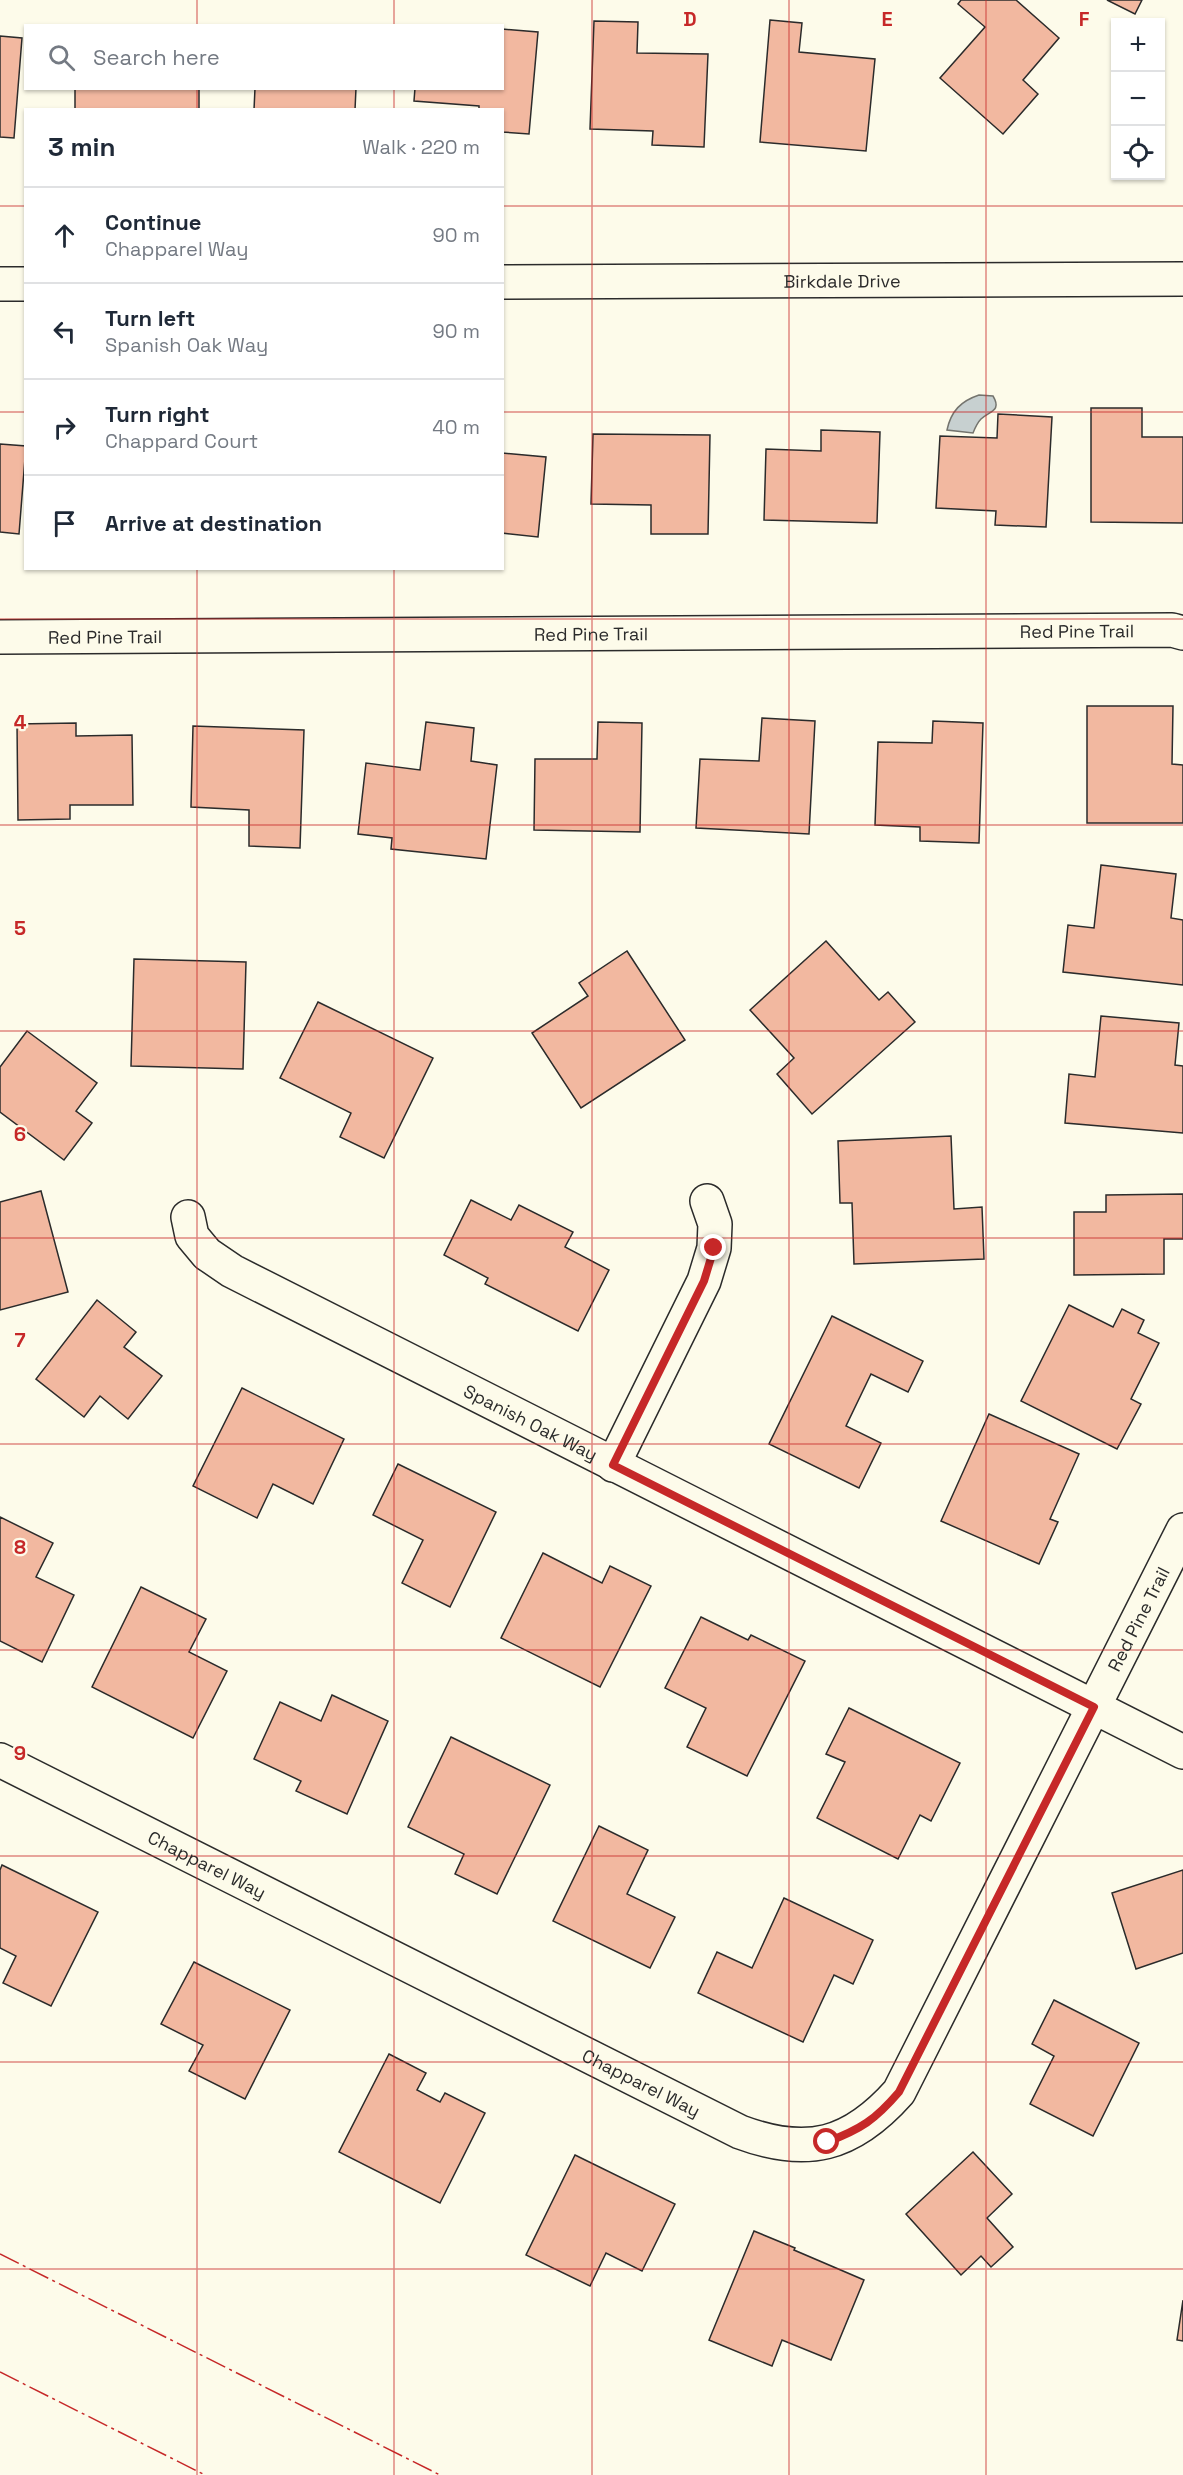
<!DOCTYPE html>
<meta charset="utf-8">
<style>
body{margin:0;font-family:"Space Grotesk",sans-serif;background:#f6f6f7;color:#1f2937}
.controls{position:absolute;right:18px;top:18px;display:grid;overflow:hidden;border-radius:0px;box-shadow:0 2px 4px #0004}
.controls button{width:54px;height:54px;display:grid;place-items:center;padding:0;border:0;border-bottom:2px solid #e0e1e3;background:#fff;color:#1f2937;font:30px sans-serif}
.stop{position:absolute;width:18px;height:18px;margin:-14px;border:4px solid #c62828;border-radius:50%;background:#fff}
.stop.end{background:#c62828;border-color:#fff;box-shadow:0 2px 6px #0008}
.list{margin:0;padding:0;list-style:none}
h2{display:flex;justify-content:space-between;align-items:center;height:78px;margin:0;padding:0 24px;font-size:26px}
h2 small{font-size:20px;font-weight:400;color:#747a83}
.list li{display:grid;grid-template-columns:39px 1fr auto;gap:18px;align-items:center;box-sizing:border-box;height:96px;padding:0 24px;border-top:2px solid #e0e1e3}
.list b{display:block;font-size:22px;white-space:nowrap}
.list p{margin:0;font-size:20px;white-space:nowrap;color:#747a83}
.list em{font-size:20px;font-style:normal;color:#747a83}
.icon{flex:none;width:33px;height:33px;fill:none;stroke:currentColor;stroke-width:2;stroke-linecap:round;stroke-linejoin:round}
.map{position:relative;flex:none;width:1183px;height:2475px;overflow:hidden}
.search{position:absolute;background:#fff;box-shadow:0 2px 4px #0004;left:24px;top:24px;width:480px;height:66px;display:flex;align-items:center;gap:15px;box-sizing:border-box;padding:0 21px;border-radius:0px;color:#747a83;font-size:22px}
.panel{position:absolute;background:#fff;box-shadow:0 2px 4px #0004;left:24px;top:108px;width:480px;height:462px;border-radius:0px}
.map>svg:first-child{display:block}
.water{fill:#c7d0d0;stroke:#74746e;stroke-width:1.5}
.building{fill:#f2b8a0;stroke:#2b2b2b;stroke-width:1.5}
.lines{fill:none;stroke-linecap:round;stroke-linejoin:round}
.minor-casing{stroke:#2b2b2b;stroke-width:36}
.minor{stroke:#fdfbea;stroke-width:33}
.power{stroke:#c62828;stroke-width:1.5;stroke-dasharray:21 4.5 3 4.5;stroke-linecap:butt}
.route{stroke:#c62828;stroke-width:8}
.grid{fill:none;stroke:#c62828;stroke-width:1.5;stroke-opacity:0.55}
.labels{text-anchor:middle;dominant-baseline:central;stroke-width:4.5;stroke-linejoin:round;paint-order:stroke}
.street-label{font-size:18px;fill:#2b2b2b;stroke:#fdfbea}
.grid-label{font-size:20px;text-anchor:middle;font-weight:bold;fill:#c62828;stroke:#fdfbea;stroke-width:4.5;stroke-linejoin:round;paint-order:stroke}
</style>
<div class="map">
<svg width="1183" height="2475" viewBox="0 0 1183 2475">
<rect width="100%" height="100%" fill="#fdfbea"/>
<path class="water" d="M 979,395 L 993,396 C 1002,411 990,411 981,419 C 977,423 975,428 973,433 L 947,430 C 951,411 961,401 979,395 Z"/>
<g class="building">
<polygon points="961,0 1016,0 1059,38 1023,80 1038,94 1003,134 940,78 985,27 958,4"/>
<polygon points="1107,0 1142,0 1135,14"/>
<polygon points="770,20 802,23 799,52 875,59 866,151 760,142"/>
<polygon points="594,21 638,22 637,53 708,54 704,147 652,145 653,131 590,129"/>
<polygon points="502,29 538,32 529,134 502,132 502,110 479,110 479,106 414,101 415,88 502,88"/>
<polygon points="0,36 22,38 14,138 0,137"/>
<rect x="75" y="88" width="124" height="22"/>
<polygon points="255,88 356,88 355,110 254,110"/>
<polygon points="1091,408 1142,408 1142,437 1183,437 1183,523 1091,522"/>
<polygon points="998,414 1052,417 1046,527 995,525 996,511 936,508 940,436 997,438"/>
<polygon points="821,430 880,432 877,523 764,520 766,449 821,451"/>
<polygon points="593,434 710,435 708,534 651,534 651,505 591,504"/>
<polygon points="0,444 26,446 19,534 0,532"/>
<polygon points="502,453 546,457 538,537 502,533"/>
<polygon points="1087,706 1173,706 1172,764 1183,765 1183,823 1087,823"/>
<polygon points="762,718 815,721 809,834 696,828 700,759 759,761"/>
<polygon points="933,721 983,723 979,843 920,841 920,827 875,825 878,742 932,743"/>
<polygon points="426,722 474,728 471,761 497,765 486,859 391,849 392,838 358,834 366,763 420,770"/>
<polygon points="598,722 642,723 640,832 534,830 535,759 597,759"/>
<polygon points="76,723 76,736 132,735 133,805 70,805 70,819 18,820 17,724"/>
<polygon points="193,726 304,730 300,848 249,846 249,810 191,807"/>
<polygon points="1101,865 1176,874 1171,918 1183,920 1183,985 1063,972 1068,925 1094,928"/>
<polygon points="826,941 879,1000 888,992 915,1022 812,1114 777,1074 794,1058 750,1010"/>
<polygon points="627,951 685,1040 581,1108 532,1033 588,996 579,983"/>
<polygon points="134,959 246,962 243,1069 131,1066"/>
<polygon points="318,1002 433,1058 384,1158 340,1137 351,1113 280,1078"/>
<polygon points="1101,1016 1179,1023 1175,1065 1183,1066 1183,1133 1065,1123 1069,1074 1095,1077"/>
<polygon points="27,1031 97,1083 76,1111 92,1123 64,1160 0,1112 0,1067"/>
<polygon points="951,1136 954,1209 982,1207 984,1259 854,1264 852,1203 840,1203 838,1141"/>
<polygon points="41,1191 68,1292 0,1310 0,1202"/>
<polygon points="1183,1194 1183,1239 1164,1239 1164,1274 1074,1275 1074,1212 1106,1212 1106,1195"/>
<polygon points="471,1200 511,1220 519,1205 573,1232 565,1247 609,1270 578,1331 485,1284 488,1278 444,1255"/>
<polygon points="97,1300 136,1332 124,1347 162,1376 128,1419 100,1396 84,1417 36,1379"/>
<polygon points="1069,1305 1113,1327 1122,1309 1144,1320 1138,1333 1159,1343 1131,1399 1141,1404 1117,1449 1021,1401"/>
<polygon points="832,1316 923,1361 908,1392 871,1374 846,1426 881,1443 859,1488 769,1444"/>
<polygon points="242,1388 344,1439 313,1504 273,1484 257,1518 193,1486"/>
<polygon points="989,1414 1079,1454 1050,1519 1058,1522 1039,1564 941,1521"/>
<polygon points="398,1464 496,1512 450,1607 402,1583 423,1540 373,1515"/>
<polygon points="0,1517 53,1543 36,1577 74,1595 42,1662 0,1641"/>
<polygon points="543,1553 602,1583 610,1566 651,1586 600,1687 501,1638"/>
<polygon points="141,1587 206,1619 189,1652 227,1671 193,1738 92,1687"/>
<polygon points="701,1617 748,1640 751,1635 805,1661 747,1776 687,1747 706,1708 665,1688"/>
<polygon points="332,1695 388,1721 347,1814 296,1791 301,1781 254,1759 280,1702 321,1721"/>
<polygon points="849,1708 960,1763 931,1821 920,1815 898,1859 817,1818 845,1762 826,1754"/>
<polygon points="451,1737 550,1785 497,1894 455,1874 464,1854 408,1827"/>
<polygon points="599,1826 648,1850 627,1894 675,1917 650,1968 553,1921"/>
<polygon points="2,1865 98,1912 51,2006 3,1983 16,1956 0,1948 0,1870"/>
<polygon points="1183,1870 1183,1953 1136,1969 1112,1893"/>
<polygon points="784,1898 873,1940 853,1984 834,1975 803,2042 698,1993 717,1952 752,1968"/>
<polygon points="194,1962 290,2010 245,2099 189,2071 203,2045 161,2024"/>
<polygon points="1054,2000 1139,2043 1093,2136 1030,2104 1054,2056 1032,2044"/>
<polygon points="389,2054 426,2073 417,2090 440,2102 445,2093 485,2113 440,2203 339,2152"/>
<polygon points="973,2152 1012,2194 987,2218 1013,2247 991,2267 981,2256 961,2275 906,2214"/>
<polygon points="575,2155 675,2204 642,2271 606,2253 590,2286 526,2255"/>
<polygon points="754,2231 795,2248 794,2250 864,2280 831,2360 782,2340 772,2366 709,2340"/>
<polygon points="1183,2300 1183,2341 1177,2340"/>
</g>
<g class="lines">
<g class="minor-casing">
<g id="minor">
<path id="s1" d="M 502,282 L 1183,279"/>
<polyline points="0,284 26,284"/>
<path id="s2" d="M 0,637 L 1172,630 L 1183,633"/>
<path id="s3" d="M 188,1217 L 192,1236 L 207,1254 L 232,1271 L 1183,1752"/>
<polyline points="613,1465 704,1281 714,1248 715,1224 707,1201"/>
<path id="s4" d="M 0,1760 L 740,2132 C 807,2157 851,2146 899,2092 L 1183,1530"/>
</g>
</g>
<use href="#minor" class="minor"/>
<g class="power">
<polyline points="0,2254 440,2475"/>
<polyline points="0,2372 205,2475"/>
</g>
</g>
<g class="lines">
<path class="route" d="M 714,1248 L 704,1281 L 613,1465 L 1094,1707 L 899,2092 C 875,2120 861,2129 827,2142"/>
</g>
<path class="grid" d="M 197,0 L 197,26M 394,0 L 394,26M 592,0 L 592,2475M 789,0 L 789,2475M 986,0 L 986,2475M 197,88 L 197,110M 394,88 L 394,110M 0,206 L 26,206M 502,206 L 1183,206M 0,412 L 26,412M 502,412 L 1183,412M 197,568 L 197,2475M 394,568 L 394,2475M 0,619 L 1183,619M 0,825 L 1183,825M 0,1031 L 1183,1031M 0,1238 L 1183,1238M 0,1444 L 1183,1444M 0,1650 L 1183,1650M 0,1856 L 1183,1856M 0,2062 L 1183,2062M 0,2269 L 1183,2269"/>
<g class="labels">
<g class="street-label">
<text stroke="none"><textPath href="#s1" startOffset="340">Birkdale Drive</textPath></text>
<text stroke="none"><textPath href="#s2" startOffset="1077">Red Pine Trail</textPath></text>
<text stroke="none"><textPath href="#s2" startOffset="591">Red Pine Trail</textPath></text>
<text stroke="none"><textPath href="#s2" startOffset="105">Red Pine Trail</textPath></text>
<text stroke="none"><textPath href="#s3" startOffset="408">Spanish Oak Way</textPath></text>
<text stroke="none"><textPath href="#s4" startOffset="1536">Red Pine Trail</textPath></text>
<text stroke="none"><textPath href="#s4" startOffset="232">Chapparel Way</textPath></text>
<text stroke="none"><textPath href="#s4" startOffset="718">Chapparel Way</textPath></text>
</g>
</g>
<g class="grid-label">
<text x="690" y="26">D</text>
<text x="887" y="26">E</text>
<text x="1084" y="26">F</text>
<text x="20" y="729">4</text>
<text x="20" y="935">5</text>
<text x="20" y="1141">6</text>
<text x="20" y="1347">7</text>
<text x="20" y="1554">8</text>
<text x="20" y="1760">9</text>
</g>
</svg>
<div class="controls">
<button>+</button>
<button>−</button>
<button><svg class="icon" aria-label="locate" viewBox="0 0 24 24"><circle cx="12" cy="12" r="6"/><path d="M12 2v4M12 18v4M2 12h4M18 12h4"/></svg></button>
</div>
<div class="stop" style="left:827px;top:2142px"></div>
<div class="stop end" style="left:714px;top:1248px"></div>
<div class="search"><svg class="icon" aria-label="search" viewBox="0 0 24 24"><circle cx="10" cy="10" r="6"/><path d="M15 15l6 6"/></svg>Search here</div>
<section class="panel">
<h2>3 min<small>Walk · 220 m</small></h2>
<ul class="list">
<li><svg class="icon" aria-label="ahead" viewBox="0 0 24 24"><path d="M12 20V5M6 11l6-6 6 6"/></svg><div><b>Continue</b><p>Chapparel Way</p></div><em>90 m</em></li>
<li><svg class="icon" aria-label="left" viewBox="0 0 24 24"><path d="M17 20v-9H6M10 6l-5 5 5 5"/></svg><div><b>Turn left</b><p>Spanish Oak Way</p></div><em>90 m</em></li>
<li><svg class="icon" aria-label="right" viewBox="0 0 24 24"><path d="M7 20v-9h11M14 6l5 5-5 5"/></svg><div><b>Turn right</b><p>Chappard Court</p></div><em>40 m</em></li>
<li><svg class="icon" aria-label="arrive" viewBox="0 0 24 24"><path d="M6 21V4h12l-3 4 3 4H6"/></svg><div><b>Arrive at destination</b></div></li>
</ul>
</section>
</div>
